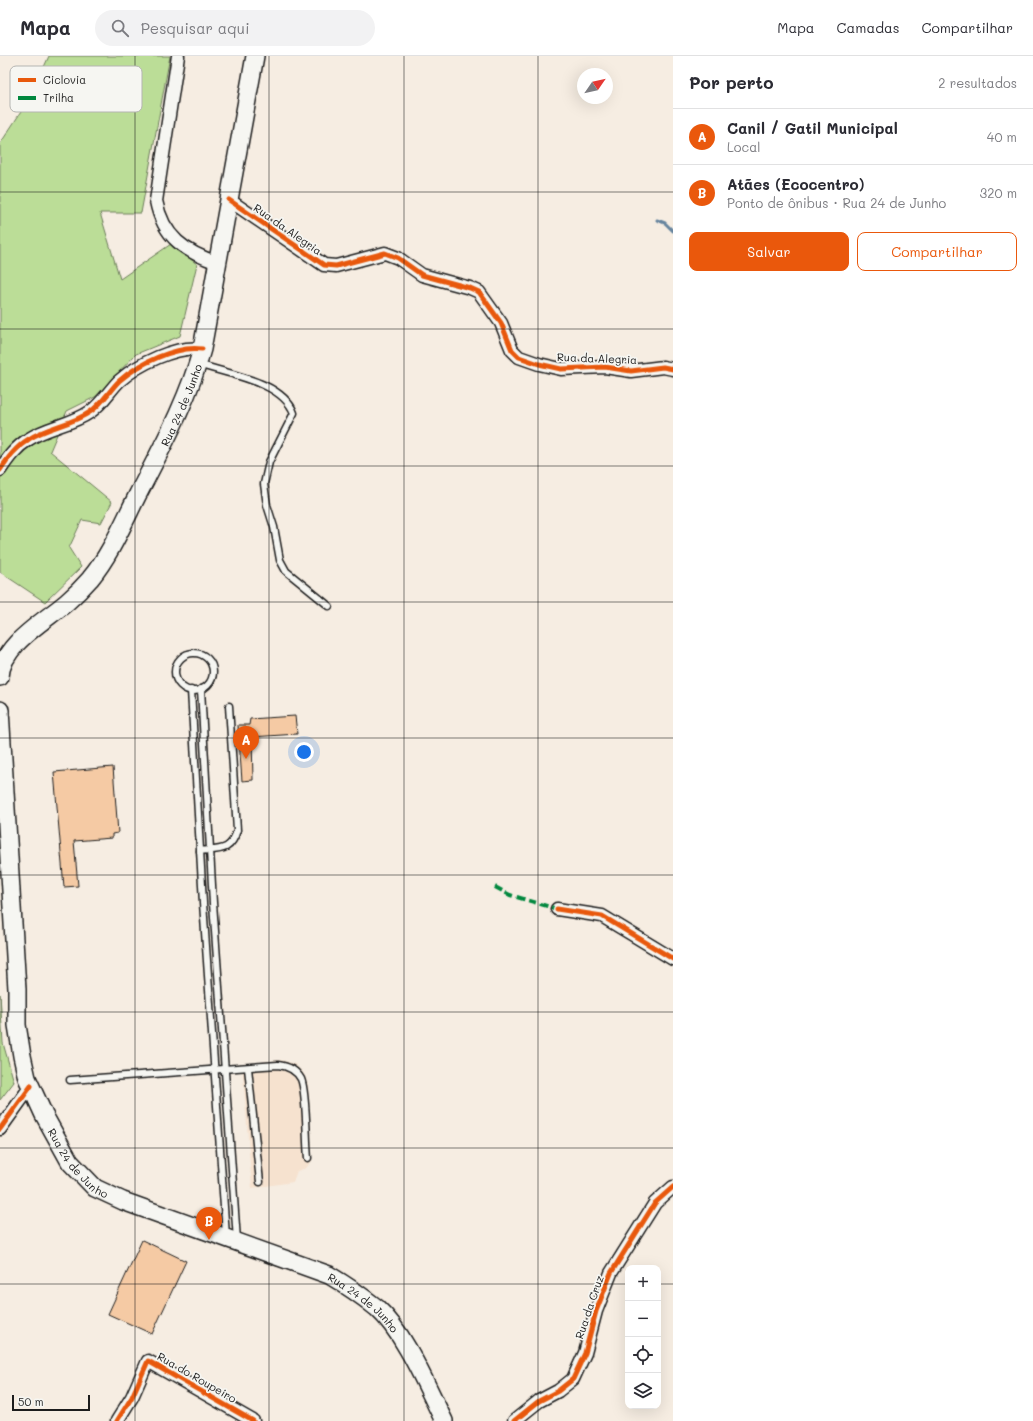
<!DOCTYPE html>
<html lang="pt">
<meta charset="utf-8">
<style>
body{margin:0;font-family:Mali,sans-serif;background:#f2f2f3;color:#2b2b33}
.controls{position:absolute;right:12px;bottom:12px;display:grid;overflow:hidden;border-radius:8px;box-shadow:0 4px 16px #0002}
.controls button{width:36px;height:36px;display:grid;place-items:center;padding:0;border:0;border-bottom:1px solid #e1e1e2;background:#fff;color:#2b2b33;font:20px sans-serif}
.compass{position:absolute;left:577px;top:12px;width:36px;height:36px;border-radius:50%;background:#fff;box-shadow:0 4px 16px #0002;rotate:56deg}
.scale{position:absolute;left:12px;bottom:10px;width:78px;box-sizing:border-box;padding-left:4px;border:2px solid #1c1c1c;border-top:0;font-size:11px;line-height:14px;white-space:nowrap;color:#1c1c1c;-webkit-text-stroke:3px #f6f6f2;paint-order:stroke}
.you{position:absolute;left:304px;top:696px;width:14px;height:14px;margin:-10px;border:3px solid #fff;border-radius:50%;background:#1a73e8;box-shadow:0 0 0 6px #1a73e833}
.badge{display:grid;place-items:center;width:26px;height:26px;border-radius:50%;background:#ea580c;color:#fff;font-size:13px;font-weight:700}
.pin{position:absolute;translate:-50% -33px;filter:drop-shadow(0 1px 2px #0008)}
.pin::after{content:'';position:absolute;top:21px;width:14px;height:12px;background:inherit;clip-path:polygon(0 0,100% 0,50% 100%)}
.list{margin:0;padding:0;list-style:none}
h2{display:flex;justify-content:space-between;align-items:center;height:52px;margin:0;padding:0 16px;font-size:17px}
h2 small{font-size:13px;font-weight:400;color:#7c7c81}
.list li{display:grid;grid-template-columns:26px 1fr auto;gap:12px;align-items:center;box-sizing:border-box;height:56px;padding:0 16px;border-top:1px solid #e1e1e2}
.list b{display:block;font-size:15px;white-space:nowrap}
.list p{margin:0;font-size:13px;white-space:nowrap;color:#7c7c81}
.list em{font-size:13px;font-style:normal;color:#7c7c81}
.actions{display:flex;gap:8px;padding:12px 16px}
.actions a{flex:1;padding:9px 0;border:1px solid #ea580c;border-radius:8px;text-align:center;font-size:14px;color:#ea580c}
.actions .main{background:#ea580c;color:#fff}
.icon{flex:none;width:22px;height:22px;fill:none;stroke:currentColor;stroke-width:2;stroke-linecap:round;stroke-linejoin:round}
.map{position:relative;flex:none;width:673px;height:1365px;overflow:hidden}
header{display:flex;align-items:center;gap:24px;box-sizing:border-box;height:56px;padding:0 20px;background:#fff;border-bottom:1px solid #e1e1e2}
header strong{font-size:19px}
nav{display:flex;gap:22px;margin-inline-start:auto;font-size:14px}
.search{width:280px;height:36px;background:#f2f2f3;display:flex;align-items:center;gap:10px;box-sizing:border-box;padding:0 14px;border-radius:22px;color:#7c7c81;font-size:15px}
main{display:flex}
aside{flex:1;background:#fff}
.map>svg:first-child{display:block}
.built{fill:#f6e2cf}
.green{fill:#bbdd97;stroke:#6c7c5a}
.lines{fill:none;stroke-linecap:round;stroke-linejoin:round}
.stream{stroke:#66849e;stroke-width:3}
.building{fill:#f5caa4;stroke:#1c1c1c}
.service-casing{stroke:#1c1c1c;stroke-width:9}
.minor-casing{stroke:#1c1c1c;stroke-width:15}
.secondary-casing{stroke:#1c1c1c;stroke-width:20}
.service{stroke:#f6f6f2;stroke-width:6}
.minor{stroke:#f6f6f2;stroke-width:12}
.secondary{stroke:#f6f6f2;stroke-width:17}
.quiet{stroke:#00873e;stroke-width:4;stroke-dasharray:8 4;stroke-linecap:butt}
.cycleway-casing{stroke:#f6f6f2;stroke-width:8}
.cycleway{stroke:#e8590c;stroke-width:5}
.grid{fill:none;stroke:#1c1c1c;stroke-width:1;stroke-opacity:0.55}
.labels{text-anchor:middle;dominant-baseline:central;stroke-width:3.5;stroke-linejoin:round;paint-order:stroke}
.street-label{font-size:11px;fill:#1c1c1c;stroke:#f6f6f2}
.key{fill:#f6f6f2;stroke:#b5b5b2;stroke-width:1}
.key-label{font-size:11px;fill:#1c1c1c}
</style>
<header>
<strong>Mapa</strong>
<div class="search"><svg class="icon" aria-label="search" viewBox="0 0 24 24"><circle cx="10" cy="10" r="6"/><path d="M15 15l6 6"/></svg>Pesquisar aqui</div>
<nav><a>Mapa</a><a>Camadas</a><a>Compartilhar</a></nav>
</header>
<main>
<div class="map">
<svg width="673" height="1365" viewBox="0 0 673 1365">
<rect width="100%" height="100%" fill="#f6ede2"/>
<filter id="ink" filterUnits="userSpaceOnUse"><feTurbulence type="fractalNoise" baseFrequency=".025" numOctaves="2"/><feDisplacementMap in="SourceGraphic" scale="8" xChannelSelector="R" yChannelSelector="G"/><feConvolveMatrix kernelMatrix="1 2 1 2 8 2 1 2 1" color-interpolation-filters="sRGB"/></filter>
<g filter="url(#ink)">
<polygon class="built" points="281,1004 295,1008 304,1018 308,1029 312,1105 306,1112 297,1115 293,1126 252,1132 242,1008"/>
<g class="green">
<polygon points="49,0 170,0 141,157 100,157 120,223 171,188 197,208 180,280 136,298 95,341 67,355 50,395 112,446 101,467 82,464 69,492 81,511 45,546 0,516 0,88 30,42"/>
<polygon points="0,938 3,987 14,1026 0,1044"/>
</g>
<g class="lines">
<polyline class="stream" points="657,164 665,167 673,175"/>
</g>
<g class="building">
<polygon points="295,660 297,678 252,681 253,724 242,725 238,669 249,669 250,663"/>
<polygon points="113,711 118,777 112,778 112,782 74,785 78,830 64,831 54,716"/>
<polygon points="142,1184 186,1205 152,1278 108,1258"/>
</g>
<g class="lines">
<g class="service-casing">
<g id="service">
<path d="M 198,308 C 227,318 282,325 294,357 L 269,406 L 264,428 L 267,449 L 274,471 L 280,504 L 286,515 L 329,550"/>
<circle cx="194" cy="616" r="19"/>
<polyline points="201,633 213,847 237,1184"/>
<polyline points="191,634 203,847 226,1180"/>
<path d="M 200,795 C 220,793 231,796 237,774 L 229,650"/>
<polyline points="248,1012 260,1126"/>
<path d="M 70,1024 L 278,1009 C 288,1010 296,1014 301,1023 C 307,1037 306,1084 308,1102"/>
</g>
</g>
<g class="minor-casing">
<g id="minor">
<path d="M 178,0 L 156,145 C 163,181 185,196 218,207"/>
<polyline points="229,144 324,209 336,210 385,197 398,202 422,219 470,232 479,236 501,267 512,294 519,301 539,308 561,313 605,311 631,315 663,311 673,313"/>
<path d="M 0,414 C 8,402 16,391 29,383 C 47,371 71,369 90,356 C 102,348 109,335 119,325 C 138,308 177,289 202,293"/>
<polyline points="557,853 602,860 673,903"/>
<polyline points="0,1073 31,1030"/>
<polyline points="117,1365 132,1341 148,1305 253,1365"/>
<polyline points="514,1365 539,1345 558,1335 573,1323 585,1297 596,1255 611,1217 655,1147 673,1131"/>
</g>
</g>
<g class="secondary-casing">
<g id="secondary">
<path id="s1" d="M 0,621 C 1,589 45,565 67,546 C 75,539 83,531 90,523 C 110,499 123,468 137,440 C 161,393 188,345 202,293 L 255,0"/>
<path id="s2" d="M 0,654 L 17,933 L 17,969 L 22,1000 L 27,1022 L 44,1059 L 70,1106 L 95,1132 L 123,1145 L 329,1219 C 346,1229 362,1240 377,1252 C 405,1277 427,1331 444,1365"/>
</g>
</g>
<use href="#service" class="service"/>
<use href="#minor" class="minor"/>
<use href="#secondary" class="secondary"/>
<polyline class="quiet" points="495,831 510,839 557,853"/>
<g class="cycleway-casing">
<g id="cycleway">
<polyline points="229,144 324,209 336,210 385,197 398,202 422,219 470,232 479,236 501,267 512,294 519,301 539,308 561,313 605,311 631,315 663,311 673,313"/>
<path d="M 0,414 C 8,402 16,391 29,383 C 47,371 71,369 90,356 C 102,348 109,335 119,325 C 138,308 177,289 202,293"/>
<polyline points="557,853 602,860 673,903"/>
<polyline points="0,1073 31,1030"/>
<polyline points="117,1365 132,1341 148,1305 253,1365"/>
<polyline points="514,1365 539,1345 558,1335 573,1323 585,1297 596,1255 611,1217 655,1147 673,1131"/>
</g>
</g>
<use href="#cycleway" class="cycleway"/>
</g>
</g>
<path class="grid" d="M 135,0 L 135,1365M 269,0 L 269,1365M 404,0 L 404,1365M 538,0 L 538,1365M 0,136 L 673,136M 0,273 L 673,273M 0,410 L 673,410M 0,546 L 673,546M 0,682 L 673,682M 0,819 L 673,819M 0,956 L 673,956M 0,1092 L 673,1092M 0,1228 L 628,1228M 658,1228 L 673,1228"/>
<g class="labels">
<g class="street-label">
<text transform="translate(288 173) rotate(35)">Rua da Alegria</text>
<text transform="translate(597 302) rotate(2)">Rua da Alegria</text>
<text stroke="none"><textPath href="#s1" startOffset="333">Rua 24 de Junho</textPath></text>
<text stroke="none"><textPath href="#s2" startOffset="470">Rua 24 de Junho</textPath></text>
<text stroke="none"><textPath href="#s2" startOffset="794">Rua 24 de Junho</textPath></text>
<text transform="translate(589 1251) rotate(-71)">Rua da Cruz</text>
<text transform="translate(197 1321) rotate(30)">Rua do Roupeiro</text>
</g>
</g>
<rect x="10" y="10" width="132" height="46" rx="6" class="key"/>
<rect x="18" y="22" width="18" height="4" fill="#e8590c"/>
<rect x="18" y="40" width="18" height="4" fill="#00873e"/>
<g class="key-label">
<text x="43" y="28">Ciclovia</text>
<text x="43" y="46">Trilha</text>
</g>
</svg>
<div class="controls">
<button>+</button>
<button>−</button>
<button><svg class="icon" aria-label="locate" viewBox="0 0 24 24"><circle cx="12" cy="12" r="6"/><path d="M12 2v4M12 18v4M2 12h4M18 12h4"/></svg></button>
<button><svg class="icon" aria-label="layers" viewBox="0 0 24 24"><path d="M12 4l9 5-9 5-9-5zM3 14l9 5 9-5"/></svg></button>
</div>
<svg class="compass" viewBox="-18 -18 36 36"><path d="M0-13l5 13h-10z" fill="#e53935"/><path d="M0 13l5-13h-10z" fill="#7c7c81"/></svg>
<div class="scale">50 m</div>
<div class="you"></div>
<div class="pin badge" style="left:246px;top:703px">A</div>
<div class="pin badge" style="left:209px;top:1184px">B</div>
</div>
<aside>
<h2>Por perto<small>2 resultados</small></h2>
<ul class="list">
<li><span class="badge">A</span><div><b>Canil / Gatil Municipal</b><p>Local</p></div><em>40 m</em></li>
<li><span class="badge">B</span><div><b>Atães (Ecocentro)</b><p>Ponto de ônibus · Rua 24 de Junho</p></div><em>320 m</em></li>
</ul>
<div class="actions"><a class="main">Salvar</a><a>Compartilhar</a></div>
</aside>
</main>
